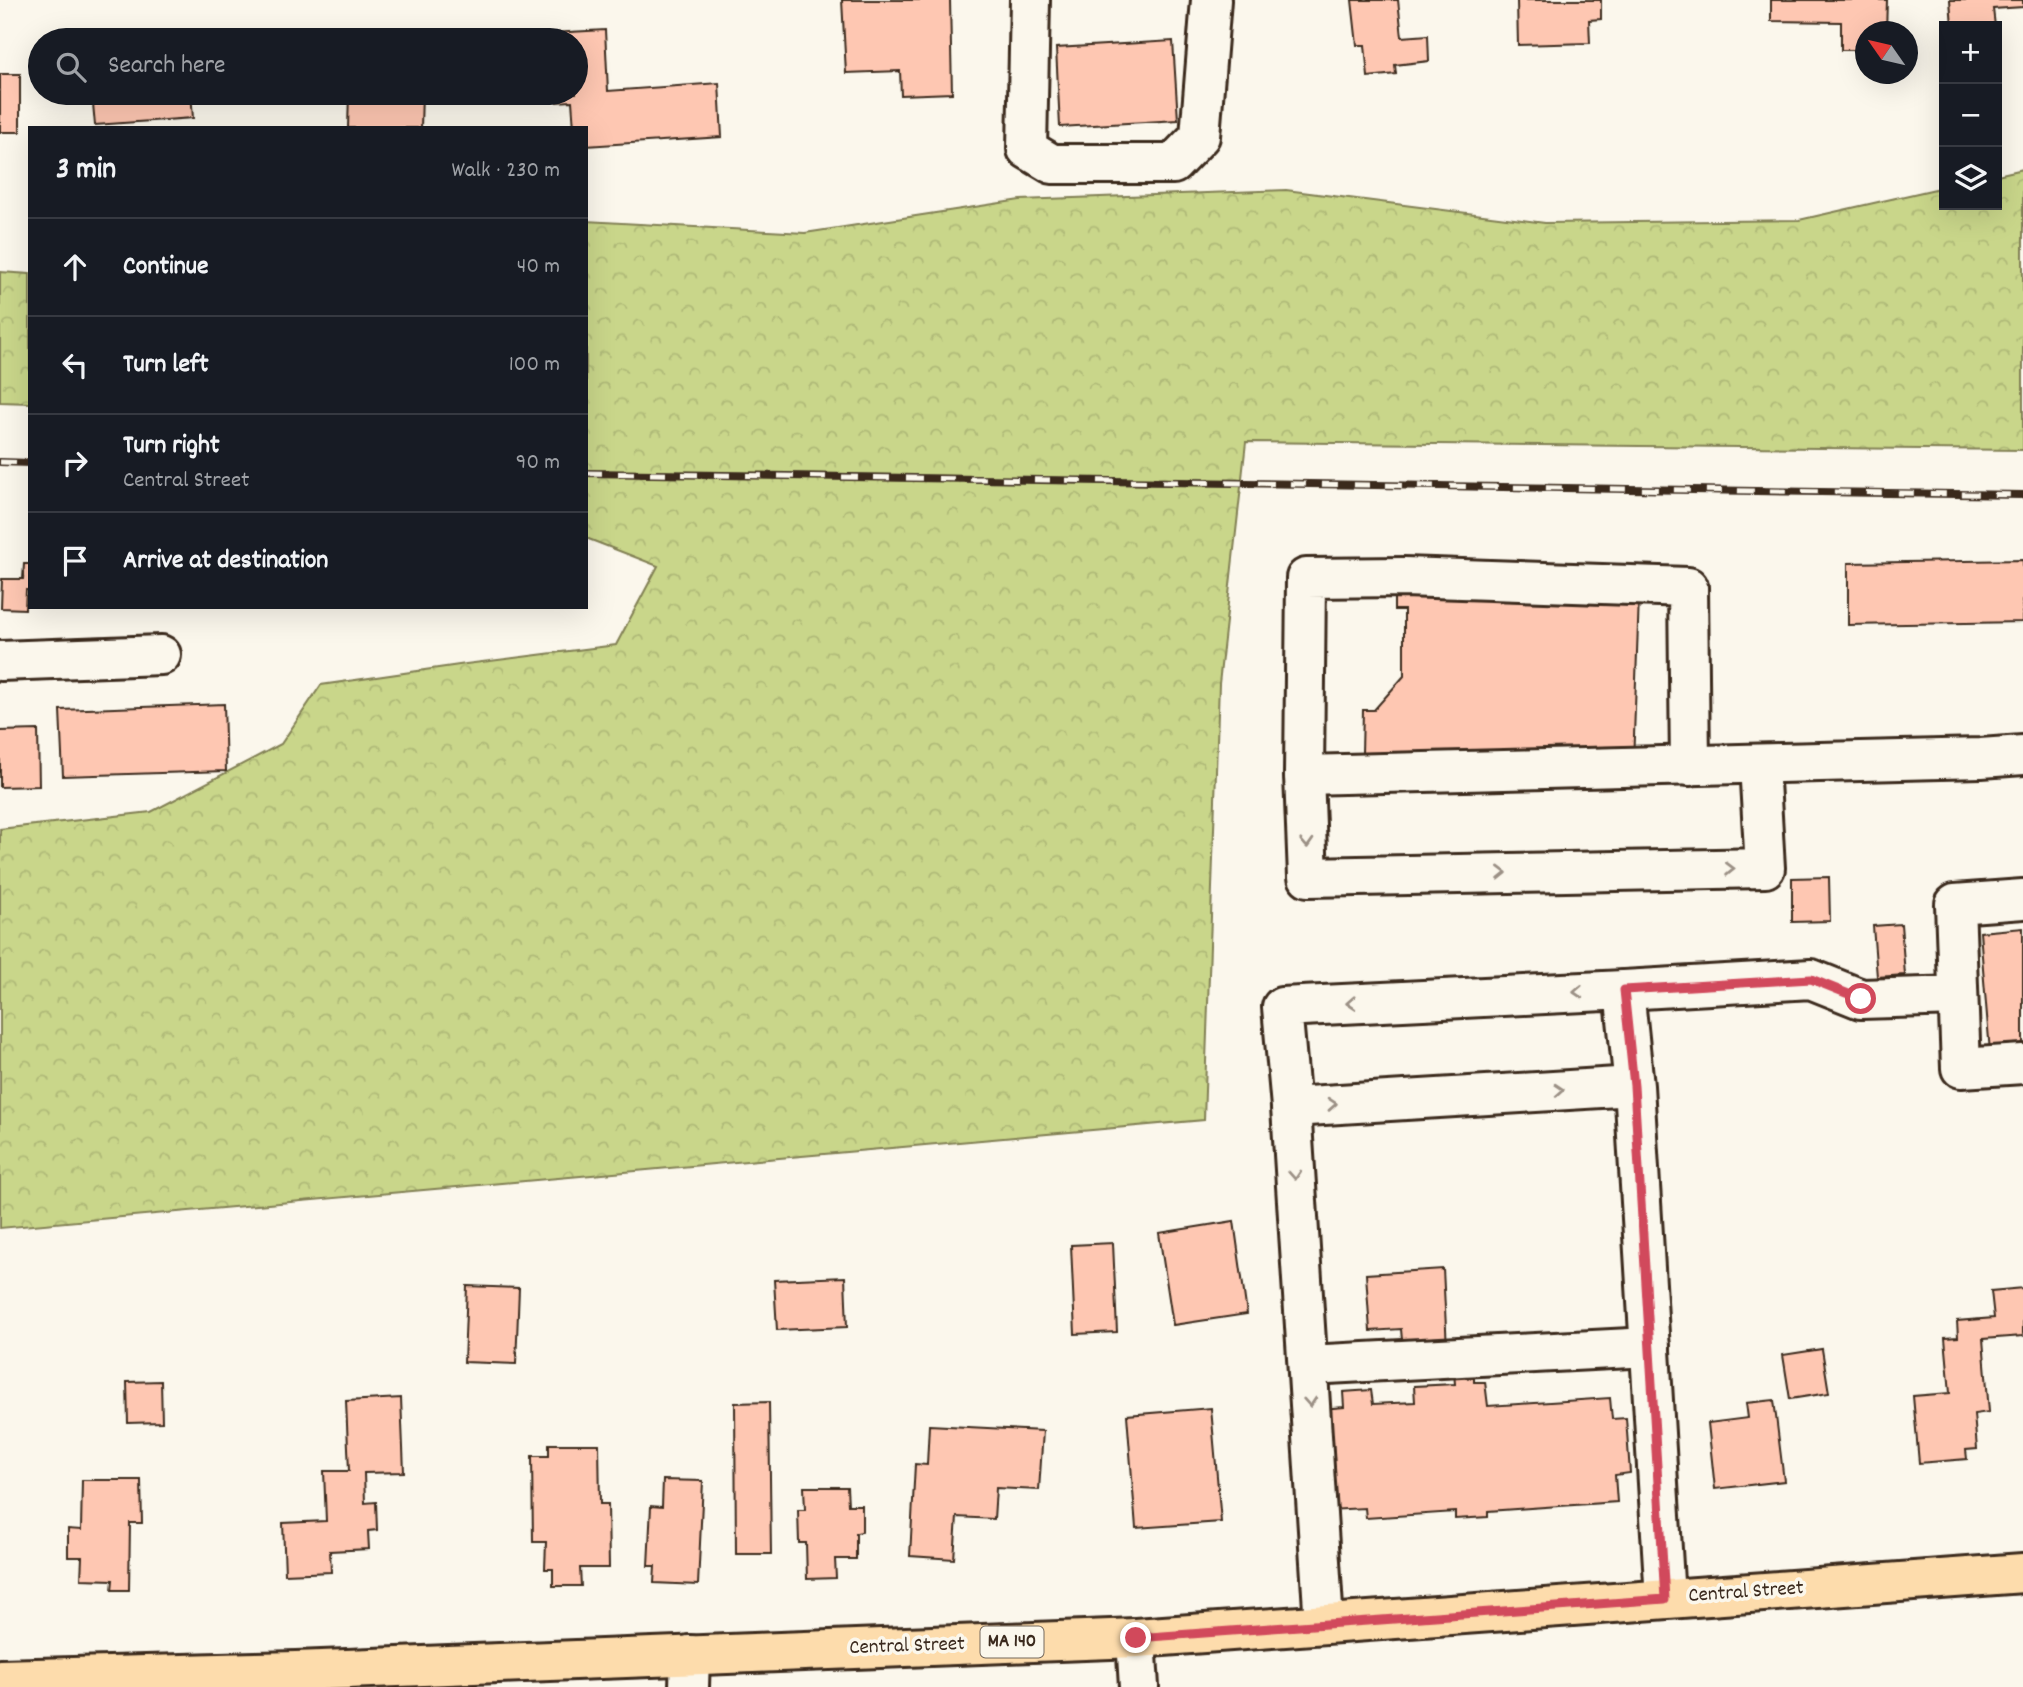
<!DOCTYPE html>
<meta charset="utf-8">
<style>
body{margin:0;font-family:Dekko,sans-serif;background:#242831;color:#f1f3f6}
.controls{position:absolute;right:21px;top:21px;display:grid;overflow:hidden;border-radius:0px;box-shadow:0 7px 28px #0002}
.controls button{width:63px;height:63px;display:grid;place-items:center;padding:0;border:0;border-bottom:2px solid #363941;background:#171b24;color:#f1f3f6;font:35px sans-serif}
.compass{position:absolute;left:1855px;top:21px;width:63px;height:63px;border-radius:50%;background:#171b24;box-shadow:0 7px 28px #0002;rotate:304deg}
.stop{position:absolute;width:21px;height:21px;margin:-16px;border:5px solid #d1495b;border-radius:50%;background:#fff}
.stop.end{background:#d1495b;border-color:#fff;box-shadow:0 2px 7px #0008}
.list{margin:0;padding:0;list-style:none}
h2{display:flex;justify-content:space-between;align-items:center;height:91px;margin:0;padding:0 28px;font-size:30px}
h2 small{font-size:23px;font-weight:400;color:#9ea1a6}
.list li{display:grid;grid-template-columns:46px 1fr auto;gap:21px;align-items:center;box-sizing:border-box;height:98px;padding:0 28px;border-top:2px solid #363941}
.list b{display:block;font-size:26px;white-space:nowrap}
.list p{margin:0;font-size:23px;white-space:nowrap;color:#9ea1a6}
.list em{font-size:23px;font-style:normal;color:#9ea1a6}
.icon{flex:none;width:38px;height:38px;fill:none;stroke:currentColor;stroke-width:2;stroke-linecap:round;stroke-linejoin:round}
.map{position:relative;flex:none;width:2023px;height:1687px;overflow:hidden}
.search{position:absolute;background:#171b24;box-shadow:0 7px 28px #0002;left:28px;top:28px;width:560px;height:77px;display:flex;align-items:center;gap:18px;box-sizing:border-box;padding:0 24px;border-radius:38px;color:#9ea1a6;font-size:26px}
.panel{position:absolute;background:#171b24;box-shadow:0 7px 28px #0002;left:28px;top:126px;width:560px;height:483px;border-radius:0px}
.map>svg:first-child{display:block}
.forest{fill:url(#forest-crowns);stroke:#828054;stroke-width:2}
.building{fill:#fec7b2;stroke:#3b2a1e;stroke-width:2}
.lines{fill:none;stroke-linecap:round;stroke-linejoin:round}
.minor-casing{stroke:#3b2a1e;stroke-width:44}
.major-casing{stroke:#3b2a1e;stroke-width:44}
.minor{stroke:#fbf7ec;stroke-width:38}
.major{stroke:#fddcac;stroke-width:38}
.rail-casing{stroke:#3b2a1e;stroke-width:8}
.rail{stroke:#fbf7ec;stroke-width:5;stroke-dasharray:16;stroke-linecap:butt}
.oneway{stroke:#9b9085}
.route{stroke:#d1495b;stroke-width:9}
.labels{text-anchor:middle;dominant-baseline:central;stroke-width:7;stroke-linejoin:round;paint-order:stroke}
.shield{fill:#fbf7ec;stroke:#75685c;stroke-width:2}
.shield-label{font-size:19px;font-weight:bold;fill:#3b2a1e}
.street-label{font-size:21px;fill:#3b2a1e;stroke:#fbf7ec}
</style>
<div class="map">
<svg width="2023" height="1687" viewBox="0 0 2023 1687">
<defs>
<pattern id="forest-crowns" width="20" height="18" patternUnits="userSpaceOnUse" patternTransform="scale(1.75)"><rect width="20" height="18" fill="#c9d68a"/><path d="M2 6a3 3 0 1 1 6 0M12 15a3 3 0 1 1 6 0" fill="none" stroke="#aeb877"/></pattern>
</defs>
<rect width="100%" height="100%" fill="#fbf7ec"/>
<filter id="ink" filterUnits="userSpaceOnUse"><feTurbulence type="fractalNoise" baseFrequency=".0143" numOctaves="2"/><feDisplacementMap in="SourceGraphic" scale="14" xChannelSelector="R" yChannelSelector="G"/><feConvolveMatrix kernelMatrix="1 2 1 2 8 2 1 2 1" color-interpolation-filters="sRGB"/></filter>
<g filter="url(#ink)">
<g class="forest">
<polygon points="2023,169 2023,450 1246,442 1219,684 1204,1120 0,1228 0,829 151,812 281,744 321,685 466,664 616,645 658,566 586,538 586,221 805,233 1020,200 1286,190 1545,223 1799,220 1944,187 1944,205 1997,205 1997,175"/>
<polygon points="0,272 30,274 30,403 0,402"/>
</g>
<g class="building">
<polygon points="842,0 950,0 952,93 901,95 900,71 846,73"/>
<polygon points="1352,0 1398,0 1402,37 1428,35 1429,61 1395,65 1396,74 1368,77 1365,45 1357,45"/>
<polygon points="1517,0 1601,0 1601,19 1589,20 1590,43 1518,45"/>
<polygon points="1771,0 1887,0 1886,32 1866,32 1866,50 1841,50 1841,22 1771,21"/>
<polygon points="1950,0 2023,0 2023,7 1993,9 1995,26 1952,26"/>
<polygon points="605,30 608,91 719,83 722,137 586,146 586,128 574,128 572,101 556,102 555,93 576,93 576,40 552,40 551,33"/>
<polygon points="1173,41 1178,120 1060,127 1056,48"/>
<rect x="0" y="74" width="20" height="58"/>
<polygon points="92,93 191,93 193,118 95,125"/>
<polygon points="349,93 422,93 421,128 348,128"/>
<polygon points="2023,560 2023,622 1848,625 1848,563"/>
<polygon points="24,564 30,564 30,590 26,590 25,609 1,608 2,579 23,579"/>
<polygon points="1394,593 1639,596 1633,764 1372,763 1371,753 1362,753 1363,710 1374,710 1404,676 1404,610 1394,610"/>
<polygon points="224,704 226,771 63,776 60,710"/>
<polygon points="38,730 39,786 0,787 0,731"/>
<polygon points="1829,877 1830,921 1792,922 1792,878"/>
<polygon points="1901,924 1905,975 1877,977 1873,926"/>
<polygon points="2023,928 2023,1049 1990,1052 1980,932"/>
<polygon points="1234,1221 1247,1314 1173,1325 1159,1233"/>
<polygon points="1113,1243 1117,1332 1075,1334 1071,1245"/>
<polygon points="1443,1269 1447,1348 1403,1351 1401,1329 1370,1331 1366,1274"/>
<polygon points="845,1277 847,1327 777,1330 774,1280"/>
<polygon points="467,1286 519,1288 516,1364 464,1362"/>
<polygon points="2023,1288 2023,1336 1983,1339 1989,1412 1974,1414 1977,1449 1966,1450 1967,1459 1919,1463 1913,1396 1950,1393 1945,1338 1958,1337 1957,1321 1994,1318 1991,1291"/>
<polygon points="1822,1349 1829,1393 1790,1399 1783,1355"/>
<polygon points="1474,1371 1474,1382 1485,1382 1488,1406 1610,1398 1612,1419 1626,1418 1630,1473 1615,1475 1617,1502 1488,1511 1488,1517 1455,1519 1455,1512 1366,1518 1365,1508 1328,1510 1321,1409 1344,1407 1343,1392 1371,1390 1373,1404 1415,1402 1414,1386 1455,1384 1454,1373"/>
<polygon points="161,1381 162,1422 128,1423 127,1382"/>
<polygon points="401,1398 404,1472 364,1473 365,1503 376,1502 377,1530 368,1531 369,1549 330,1551 331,1572 285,1574 283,1523 326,1521 324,1471 349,1471 346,1401"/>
<polygon points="1774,1400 1784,1481 1715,1489 1708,1423 1748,1418 1746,1403"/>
<polygon points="769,1402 771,1554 736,1554 735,1403"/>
<polygon points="1211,1408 1221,1522 1136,1528 1127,1415"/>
<polygon points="929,1425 1043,1431 1039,1490 996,1488 994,1519 957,1517 954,1559 910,1556 915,1464 927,1465"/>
<polygon points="549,1444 599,1444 600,1504 608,1504 609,1568 580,1568 581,1586 553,1586 553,1569 545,1569 546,1542 533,1542 532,1456 549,1456"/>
<polygon points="82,1480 141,1480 142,1523 130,1523 129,1590 112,1590 113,1580 81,1579 82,1557 68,1557 68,1529 81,1530"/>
<polygon points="663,1480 703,1481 698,1585 654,1583 655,1566 648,1566 651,1506 662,1507"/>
<polygon points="804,1487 847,1487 848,1505 862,1505 862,1532 856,1533 856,1559 835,1559 836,1578 807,1579 806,1543 799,1543 798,1510 805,1510"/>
</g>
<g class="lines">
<g class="minor-casing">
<g id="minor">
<polyline points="1030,0 1027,149 1052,164 1173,164 1200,136 1211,0"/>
<polyline points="0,661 161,655"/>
<polyline points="1690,766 1688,587 1404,577 1306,578 1304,775 1308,877 1765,868 1759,764"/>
<polyline points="1304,775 1981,758 2023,755"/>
<polyline points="2023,899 1955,904 1961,1068 2023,1064"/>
<polyline points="1624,990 1811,979 1861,999 1958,996"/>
<polyline points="1634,1086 1291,1107 1282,1007 1624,990 1634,1086 1665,1599"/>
<polyline points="1291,1107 1324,1624"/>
<polyline points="1308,1365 1650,1347"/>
<polyline points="1136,1638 1139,1687"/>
<polyline points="689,1687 690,1655"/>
</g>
</g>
<g class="major-casing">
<polyline id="major" points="0,1679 296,1671 1136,1638 2023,1573"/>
</g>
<use href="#minor" class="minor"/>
<use href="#major" class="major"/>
<g class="rail-casing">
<g id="rail">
<polyline points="0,462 30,463"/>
<polyline points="586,473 2023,495"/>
</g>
</g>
<use href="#rail" class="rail"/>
</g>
<defs><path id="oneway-chevron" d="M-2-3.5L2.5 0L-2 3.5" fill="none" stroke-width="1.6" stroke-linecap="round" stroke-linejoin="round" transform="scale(1.75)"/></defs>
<g class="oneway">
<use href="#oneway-chevron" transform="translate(1307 843) rotate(87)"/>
<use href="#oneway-chevron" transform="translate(1730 869) rotate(-1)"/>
<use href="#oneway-chevron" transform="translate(1502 873) rotate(-1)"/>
<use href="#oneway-chevron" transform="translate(1578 992) rotate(177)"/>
<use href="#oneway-chevron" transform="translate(1351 1003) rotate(177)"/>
<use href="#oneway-chevron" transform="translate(1559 1090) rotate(-4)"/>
<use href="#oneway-chevron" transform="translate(1332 1104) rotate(-4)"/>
<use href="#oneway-chevron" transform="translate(1295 1175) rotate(86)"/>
<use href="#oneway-chevron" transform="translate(1310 1402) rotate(86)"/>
</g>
</g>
<g class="lines" filter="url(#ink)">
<polyline class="route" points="1136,1638 1665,1599 1634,1086 1624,990 1811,979 1861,999"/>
</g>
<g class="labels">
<rect class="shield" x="980.5" y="1626.5" width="63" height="31" rx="5"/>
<g class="shield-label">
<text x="1012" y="1642">MA 140</text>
</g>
<g class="street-label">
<text transform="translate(1746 1593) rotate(-4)">Central Street</text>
<text transform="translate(907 1647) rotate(-2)">Central Street</text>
</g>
</g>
</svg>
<div class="controls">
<button>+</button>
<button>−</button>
<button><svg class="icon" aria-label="layers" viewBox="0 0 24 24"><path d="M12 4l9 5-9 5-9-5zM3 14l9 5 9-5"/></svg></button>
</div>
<svg class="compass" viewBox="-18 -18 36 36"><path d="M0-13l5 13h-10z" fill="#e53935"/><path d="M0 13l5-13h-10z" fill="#9ea1a6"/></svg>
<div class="stop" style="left:1861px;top:999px"></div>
<div class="stop end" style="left:1136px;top:1638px"></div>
<div class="search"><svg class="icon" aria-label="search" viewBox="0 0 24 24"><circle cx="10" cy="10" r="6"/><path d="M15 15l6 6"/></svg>Search here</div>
<section class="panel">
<h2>3 min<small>Walk · 230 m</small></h2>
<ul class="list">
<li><svg class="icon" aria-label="ahead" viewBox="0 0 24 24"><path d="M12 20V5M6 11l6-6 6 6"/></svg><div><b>Continue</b></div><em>40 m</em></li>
<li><svg class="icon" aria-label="left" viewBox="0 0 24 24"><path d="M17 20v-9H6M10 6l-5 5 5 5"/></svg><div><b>Turn left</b></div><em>100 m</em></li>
<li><svg class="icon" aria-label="right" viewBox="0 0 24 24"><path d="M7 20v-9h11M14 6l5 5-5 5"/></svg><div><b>Turn right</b><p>Central Street</p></div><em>90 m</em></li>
<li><svg class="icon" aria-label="arrive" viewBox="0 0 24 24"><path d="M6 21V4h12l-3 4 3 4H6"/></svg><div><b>Arrive at destination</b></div></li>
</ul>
</section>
</div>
